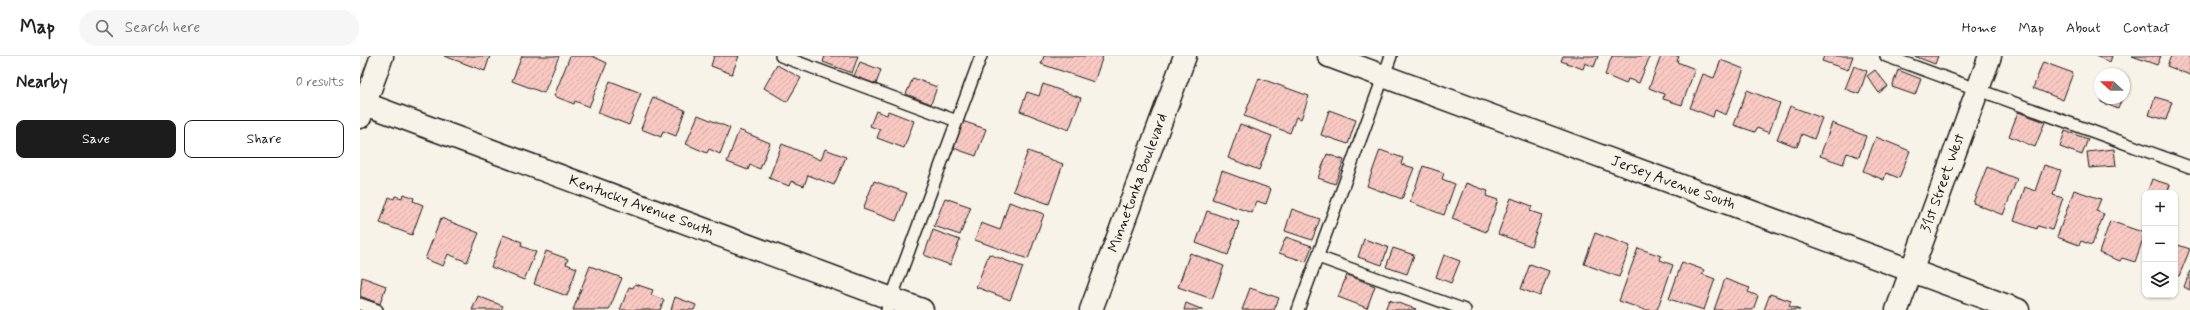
<!DOCTYPE html>
<meta charset="utf-8">
<style>
body{margin:0;font-family:Mynerve,sans-serif;background:#f6f6f6;color:#222}
.controls{position:absolute;right:12px;bottom:12px;display:grid;overflow:hidden;border-radius:8px;box-shadow:0 1px 3px #0004}
.controls button{width:36px;height:36px;display:grid;place-items:center;padding:0;border:0;border-bottom:1px solid #e0e0e0;background:#fff;color:#222;font:20px sans-serif}
.compass{position:absolute;left:1734px;top:12px;width:36px;height:36px;border-radius:50%;background:#fff;box-shadow:0 1px 3px #0004;rotate:291deg}
.list{margin:0;padding:0;list-style:none}
h2{display:flex;justify-content:space-between;align-items:center;height:52px;margin:0;padding:0 16px;font-size:17px}
h2 small{font-size:13px;font-weight:400;color:#767676}
.actions{display:flex;gap:8px;padding:12px 16px}
.actions a{flex:1;padding:9px 0;border:1px solid #1c1c1c;border-radius:8px;text-align:center;font-size:14px;color:#1c1c1c}
.actions .main{background:#1c1c1c;color:#fff}
.icon{flex:none;width:22px;height:22px;fill:none;stroke:currentColor;stroke-width:2;stroke-linecap:round;stroke-linejoin:round}
.map{position:relative;flex:none;width:1830px;height:254px;overflow:hidden}
header{display:flex;align-items:center;gap:24px;box-sizing:border-box;height:56px;padding:0 20px;background:#fff;border-bottom:1px solid #e0e0e0}
header strong{font-size:19px}
nav{display:flex;gap:22px;margin-inline-start:auto;font-size:14px}
.search{width:280px;height:36px;background:#f6f6f6;display:flex;align-items:center;gap:10px;box-sizing:border-box;padding:0 14px;border-radius:22px;color:#767676;font-size:15px}
main{display:flex}
aside{flex:1;background:#fff}
.map>svg:first-child{display:block}
.building{fill:url(#building-hatch);stroke:#1c1c1c}
.lines{fill:none;stroke-linecap:round;stroke-linejoin:round}
.service-casing{stroke:#1c1c1c;stroke-width:14}
.minor-casing{stroke:#1c1c1c;stroke-width:25}
.secondary-casing{stroke:#1c1c1c;stroke-width:25}
.service{stroke:#f7f3e8;stroke-width:11}
.minor{stroke:#f7f3e8;stroke-width:22}
.secondary{stroke:#f7f3e8;stroke-width:22}
.labels{text-anchor:middle;dominant-baseline:central;stroke-width:3;stroke-linejoin:round;paint-order:stroke}
.street-label{font-size:15px;fill:#1c1c1c;stroke:#f7f3e8}
</style>
<header>
<strong>Map</strong>
<div class="search"><svg class="icon" aria-label="search" viewBox="0 0 24 24"><circle cx="10" cy="10" r="6"/><path d="M15 15l6 6"/></svg>Search here</div>
<nav><a>Home</a><a>Map</a><a>About</a><a>Contact</a></nav>
</header>
<main>
<aside>
<h2>Nearby<small>0 results</small></h2>
<ul class="list">
</ul>
<div class="actions"><a class="main">Save</a><a>Share</a></div>
</aside>
<div class="map">
<svg width="1830" height="254" viewBox="0 0 1830 254">
<defs>
<pattern id="building-hatch" width="6" height="6" patternUnits="userSpaceOnUse"><rect width="6" height="6" fill="#f9c9c2"/><path d="M-1 1l2-2M0 6l6-6M5 7l2-2" fill="none" stroke="#d5aca6"/></pattern>
</defs>
<rect width="100%" height="100%" fill="#f7f3e8"/>
<filter id="ink" filterUnits="userSpaceOnUse"><feTurbulence type="fractalNoise" baseFrequency=".025" numOctaves="2"/><feDisplacementMap in="SourceGraphic" scale="8" xChannelSelector="R" yChannelSelector="G"/><feConvolveMatrix kernelMatrix="1 2 1 2 8 2 1 2 1" color-interpolation-filters="sRGB"/></filter>
<g filter="url(#ink)">
<g class="building">
<polygon points="84,0 130,0 125,15"/>
<polygon points="162,0 199,0 184,37 152,25"/>
<polygon points="210,0 232,0 247,7 229,51 215,45 214,48 194,40"/>
<polygon points="354,0 379,0 372,18 351,10"/>
<polygon points="465,0 498,0 492,17 463,6"/>
<polygon points="684,0 743,0 734,26 681,8"/>
<polygon points="1203,0 1238,0 1234,11 1225,7 1223,13 1201,5"/>
<polygon points="1252,0 1290,0 1279,27 1268,23 1266,28 1245,19"/>
<polygon points="1301,0 1319,0 1317,6 1335,13 1322,49 1303,43 1304,38 1289,32"/>
<polygon points="1464,0 1493,0 1488,14 1462,5"/>
<polygon points="1554,0 1578,0 1575,8"/>
<polygon points="1735,0 1752,0 1750,6"/>
<polygon points="1772,0 1801,0 1797,9"/>
<polygon points="1811,0 1830,0 1830,19 1807,10"/>
<polygon points="1361,4 1384,13 1366,59 1355,54 1353,61 1330,52 1343,18 1354,22"/>
<polygon points="500,6 521,14 516,28 494,20"/>
<polygon points="1683,6 1713,17 1703,44 1673,32"/>
<polygon points="417,9 441,22 427,46 404,32"/>
<polygon points="1494,10 1507,15 1499,38 1485,33"/>
<polygon points="1515,14 1528,30 1519,37 1507,20"/>
<polygon points="1538,14 1561,23 1555,39 1532,31"/>
<polygon points="553,22 577,31 571,48 546,38"/>
<polygon points="899,22 949,40 941,63 936,61 930,77 884,60"/>
<polygon points="250,25 281,37 269,69 238,57"/>
<polygon points="683,28 721,42 709,74 660,55 667,36 679,40"/>
<polygon points="1387,34 1420,47 1409,77 1397,72 1395,76 1374,69"/>
<polygon points="293,41 325,54 316,80 303,75 301,81 281,73"/>
<polygon points="1795,41 1812,46 1806,64 1789,59"/>
<polygon points="1742,42 1762,42 1758,53 1741,46"/>
<polygon points="1430,50 1462,62 1454,83 1442,78 1437,91 1417,83"/>
<polygon points="969,54 996,64 988,88 961,79"/>
<polygon points="516,55 527,59 528,55 554,65 544,92 517,82 520,74 510,70"/>
<polygon points="1658,56 1685,66 1675,91 1649,80"/>
<polygon points="338,59 370,72 360,98 349,93 347,97 326,88"/>
<polygon points="602,65 626,73 616,100 593,92"/>
<polygon points="1472,67 1506,80 1499,101 1487,97 1483,108 1460,100"/>
<polygon points="880,68 912,80 899,114 868,102"/>
<polygon points="379,74 410,87 400,113 390,109 388,114 367,106"/>
<polygon points="1705,75 1728,83 1722,99 1700,91"/>
<polygon points="1516,81 1550,95 1539,122 1526,117 1524,124 1503,115"/>
<polygon points="422,88 461,104 465,93 486,101 474,129 448,119 444,130 431,125 429,130 409,122"/>
<polygon points="1754,93 1756,110 1729,112 1727,96"/>
<polygon points="1020,94 1043,102 1041,108 1054,112 1042,143 1007,130"/>
<polygon points="668,95 703,108 689,148 653,135"/>
<polygon points="967,98 984,104 975,128 958,122"/>
<polygon points="1684,109 1701,114 1693,139 1703,142 1692,174 1678,170 1677,173 1654,165 1665,131 1675,135"/>
<polygon points="1063,110 1084,117 1082,123 1095,128 1084,159 1050,146"/>
<polygon points="1627,111 1657,123 1643,159 1613,147"/>
<polygon points="862,115 911,133 906,148 897,145 892,157 852,143"/>
<polygon points="1792,123 1810,129 1807,137 1787,137"/>
<polygon points="514,125 547,137 536,165 503,153"/>
<polygon points="1106,127 1128,135 1126,140 1138,144 1126,176 1092,163"/>
<polygon points="1714,134 1741,143 1736,155 1744,158 1732,189 1721,185 1719,189 1697,181"/>
<polygon points="43,138 54,142 53,145 63,149 52,179 20,167 29,141 34,143 35,140 42,142"/>
<polygon points="585,142 611,151 600,179 574,170"/>
<polygon points="1151,142 1172,150 1170,155 1182,159 1171,190 1138,178"/>
<polygon points="649,146 684,158 668,203 615,184 621,167 640,174"/>
<polygon points="932,153 960,163 952,184 925,175"/>
<polygon points="847,155 879,166 868,199 836,187"/>
<polygon points="81,162 119,177 107,206 88,198 83,210 65,203"/>
<polygon points="1750,165 1785,177 1775,206 1762,202 1760,205 1739,197"/>
<polygon points="573,174 600,184 590,209 564,199"/>
<polygon points="1235,177 1270,190 1259,221 1224,208"/>
<polygon points="143,179 162,186 161,190 176,196 164,224 131,211"/>
<polygon points="926,181 952,190 946,206 919,197"/>
<polygon points="1004,183 1028,191 1022,209 998,201"/>
<polygon points="1815,188 1830,193 1819,220 1815,219"/>
<polygon points="1033,192 1054,199 1047,218 1026,211"/>
<polygon points="1278,192 1301,200 1300,204 1313,209 1297,254 1285,254 1259,245"/>
<polygon points="186,195 208,203 206,208 217,212 207,240 174,228"/>
<polygon points="830,197 864,210 852,243 818,231"/>
<polygon points="629,198 663,211 650,244 616,231"/>
<polygon points="1084,199 1100,205 1091,227 1076,221"/>
<polygon points="1322,206 1344,214 1342,218 1355,223 1344,254 1309,243"/>
<polygon points="1170,208 1189,215 1180,240 1161,233"/>
<polygon points="230,210 262,222 249,254 213,254"/>
<polygon points="1830,215 1830,234 1824,231"/>
<polygon points="987,219 1015,230 1007,252 978,241"/>
<polygon points="2,221 26,230 20,248 0,240"/>
<polygon points="1365,223 1390,232 1388,236 1398,240 1393,254 1354,254"/>
<polygon points="275,228 293,234 291,239 304,244 300,254 260,254 269,231 273,232"/>
<polygon points="890,232 919,242 914,254 882,254"/>
<polygon points="1410,238 1431,245 1429,250 1440,254 1404,254"/>
<polygon points="118,240 143,250 141,254 112,254"/>
<polygon points="315,241 336,249 334,254 311,254"/>
<polygon points="1029,244 1056,253 1055,254 1025,254"/>
<polygon points="826,247 843,254 824,254"/>
</g>
<g class="lines">
<g class="service-casing">
<g id="service">
<polyline points="421,0 597,65"/>
<polyline points="1526,0 1830,111"/>
<polyline points="958,201 1105,254"/>
<polyline points="0,248 17,254"/>
<polyline points="527,254 621,0"/>
<polyline points="938,254 1031,0"/>
</g>
</g>
<g class="minor-casing">
<g id="minor">
<polyline points="969,0 1658,254"/>
<polyline points="0,46 562,254"/>
<polyline points="0,61 22,0"/>
<polyline points="1537,254 1630,0"/>
</g>
</g>
<g class="secondary-casing">
<polyline id="secondary" points="731,254 825,0"/>
</g>
<use href="#service" class="service"/>
<use href="#minor" class="minor"/>
<use href="#secondary" class="secondary"/>
</g>
</g>
<g class="labels">
<g class="street-label">
<text transform="translate(778 127) rotate(-70)">Minnetonka Boulevard</text>
<text transform="translate(1313 127) rotate(20)">Jersey Avenue South</text>
<text transform="translate(1583 127) rotate(-70)">31st Street West</text>
<text transform="translate(281 150) rotate(20)">Kentucky Avenue South</text>
</g>
</g>
</svg>
<div class="controls">
<button>+</button>
<button>−</button>
<button><svg class="icon" aria-label="layers" viewBox="0 0 24 24"><path d="M12 4l9 5-9 5-9-5zM3 14l9 5 9-5"/></svg></button>
</div>
<svg class="compass" viewBox="-18 -18 36 36"><path d="M0-13l5 13h-10z" fill="#e53935"/><path d="M0 13l5-13h-10z" fill="#767676"/></svg>
</div>
</main>
